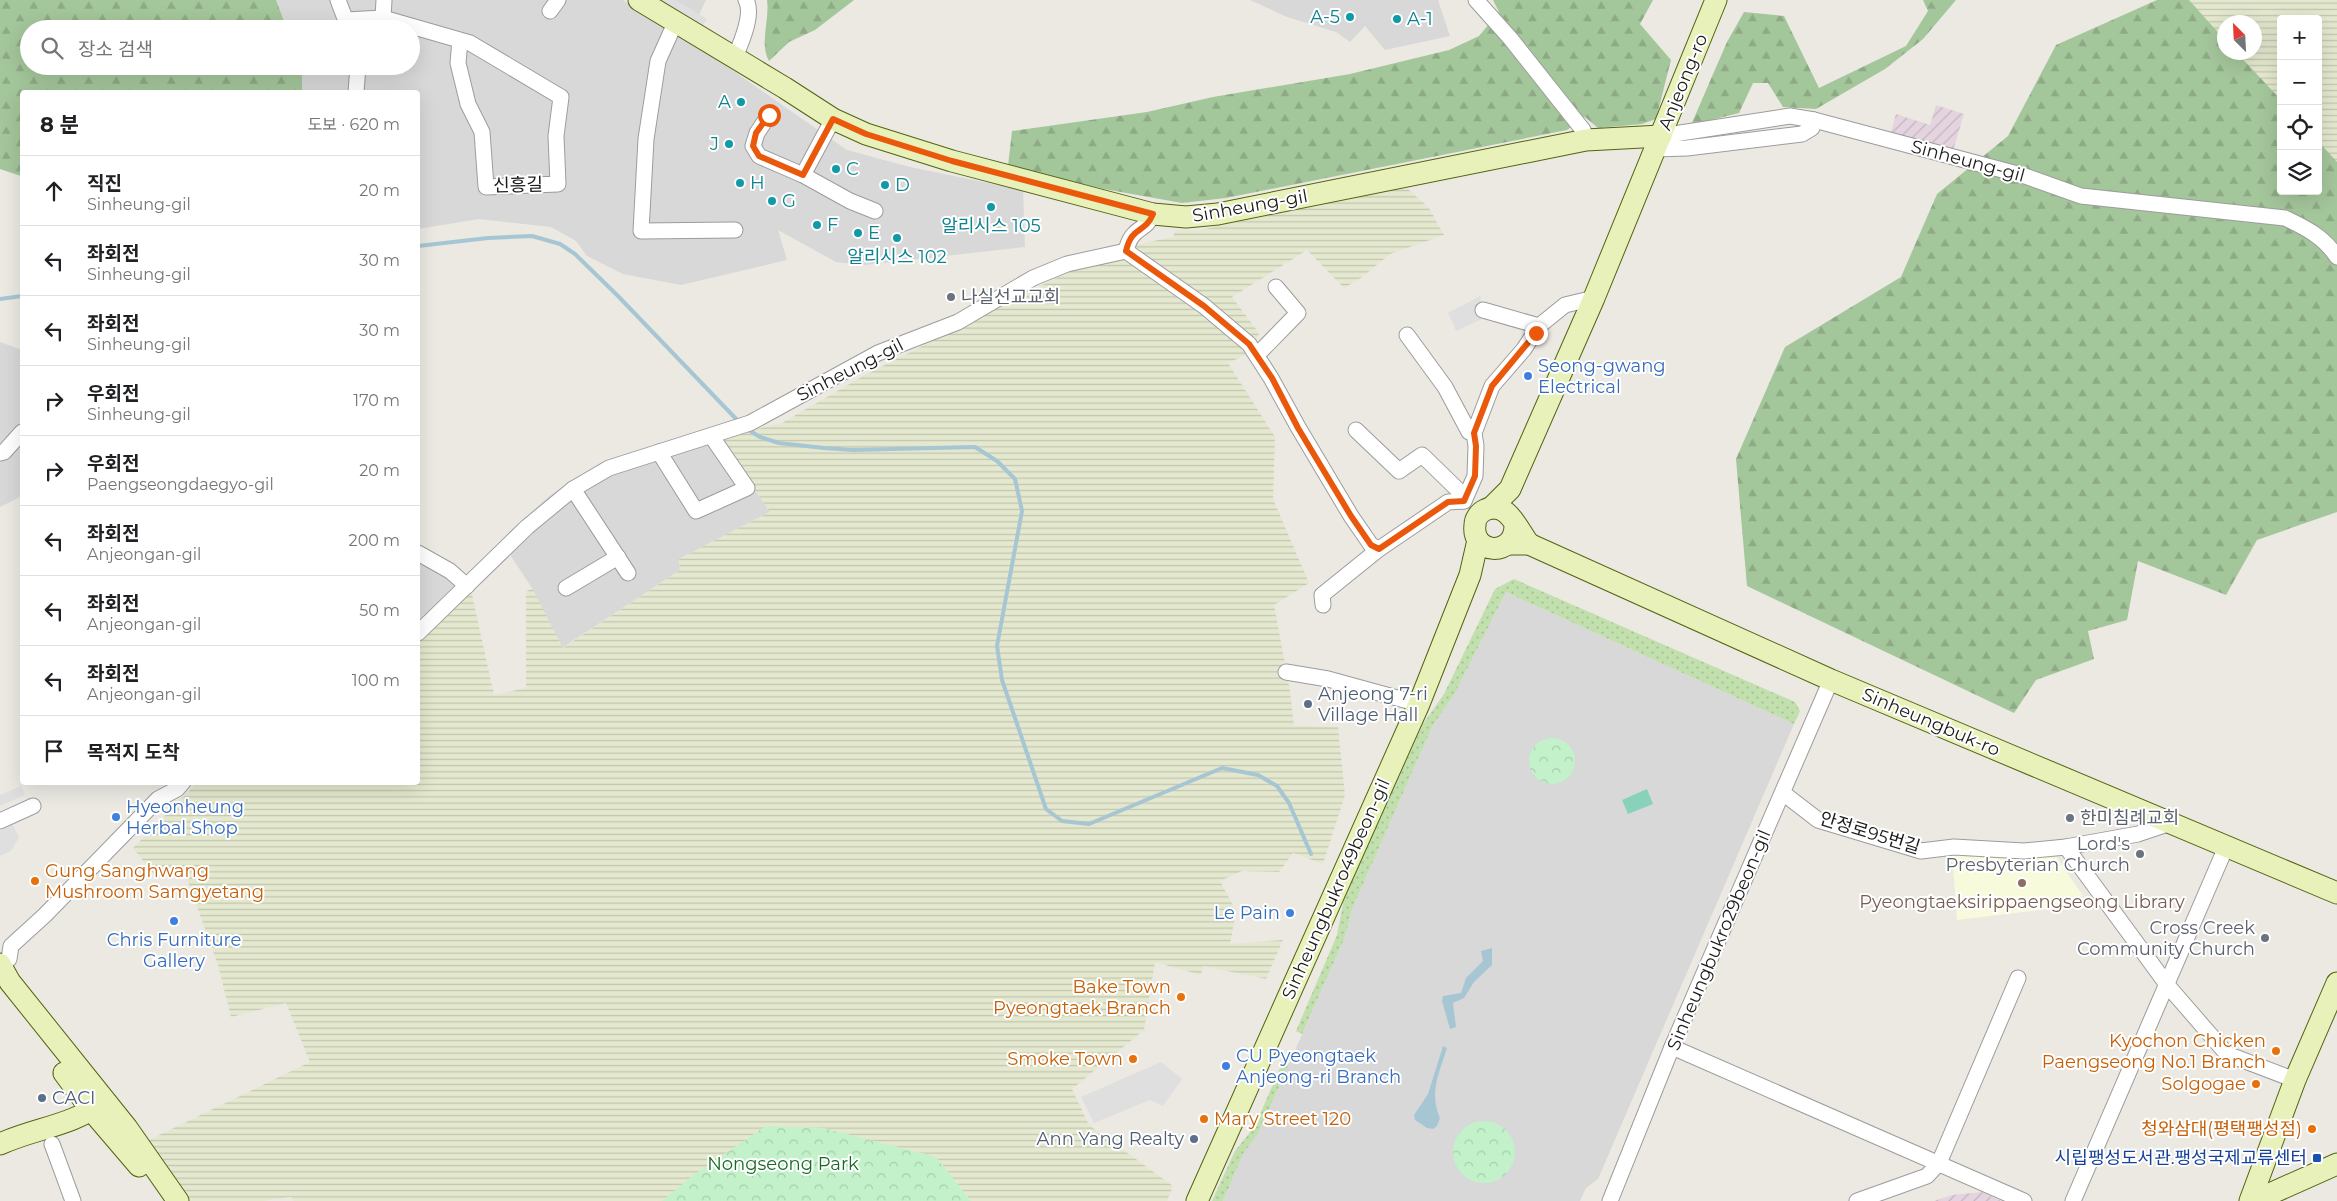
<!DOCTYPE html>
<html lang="ko">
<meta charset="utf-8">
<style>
body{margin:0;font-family:Montserrat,"Noto Sans KR",sans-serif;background:#f6f6f6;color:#202124}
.controls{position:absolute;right:15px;top:15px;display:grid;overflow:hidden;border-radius:5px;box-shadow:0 5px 20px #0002}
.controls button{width:45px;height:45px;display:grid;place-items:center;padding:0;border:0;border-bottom:1px solid #e0e0e0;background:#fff;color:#202124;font:25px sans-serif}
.compass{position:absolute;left:2217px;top:15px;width:45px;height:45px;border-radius:50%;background:#fff;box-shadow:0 5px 20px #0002;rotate:336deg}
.stop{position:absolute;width:15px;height:15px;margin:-11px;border:4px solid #ea580c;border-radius:50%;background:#fff}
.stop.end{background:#ea580c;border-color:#fff;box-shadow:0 1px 5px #0008}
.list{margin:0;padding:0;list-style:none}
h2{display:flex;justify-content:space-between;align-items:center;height:65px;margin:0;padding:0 20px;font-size:21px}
h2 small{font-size:16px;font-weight:400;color:#757577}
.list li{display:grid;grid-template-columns:32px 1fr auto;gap:15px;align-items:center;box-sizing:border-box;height:70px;padding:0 20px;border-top:1px solid #e0e0e0}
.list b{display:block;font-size:19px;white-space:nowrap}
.list p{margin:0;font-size:16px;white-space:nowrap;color:#757577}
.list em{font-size:16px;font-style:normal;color:#757577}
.icon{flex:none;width:28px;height:28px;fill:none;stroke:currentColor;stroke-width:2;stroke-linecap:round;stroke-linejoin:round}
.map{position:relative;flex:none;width:2337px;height:1201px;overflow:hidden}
.search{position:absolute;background:#fff;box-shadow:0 5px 20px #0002;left:20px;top:20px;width:400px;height:55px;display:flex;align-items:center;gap:12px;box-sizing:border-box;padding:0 18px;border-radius:28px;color:#757577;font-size:19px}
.panel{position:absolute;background:#fff;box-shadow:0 5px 20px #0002;left:20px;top:90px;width:400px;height:695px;border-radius:5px}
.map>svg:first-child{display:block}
.residential{fill:#d9d8d8}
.industrial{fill:url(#industrial-furrows)}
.education{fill:#f7fadb}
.farmland{fill:url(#farmland-rules)}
.grass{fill:url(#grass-dots)}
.forest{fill:url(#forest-firs)}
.park{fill:url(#park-crowns)}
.pitch{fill:#88d2bc}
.parking{fill:#dfdfdf}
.water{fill:#a7c6d4}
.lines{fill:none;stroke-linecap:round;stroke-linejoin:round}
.stream{stroke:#a7c6d4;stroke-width:4}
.street-casing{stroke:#9c9c9c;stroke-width:17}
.secondary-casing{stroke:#526311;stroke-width:23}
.street{stroke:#fff;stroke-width:15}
.secondary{stroke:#e9f1ba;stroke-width:21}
.route{stroke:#ea580c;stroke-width:6}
.culture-dot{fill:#0f9aa8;stroke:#fff;stroke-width:2}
.worship-dot{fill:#6b7280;stroke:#fff;stroke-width:2}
.shop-dot{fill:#3f7fe0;stroke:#fff;stroke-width:2}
.service-dot{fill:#5c6f8a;stroke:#fff;stroke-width:2}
.food-dot{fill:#e8710a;stroke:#fff;stroke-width:2}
.education-dot{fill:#8d6e63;stroke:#fff;stroke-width:2}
.transit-dot{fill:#1a4fb4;stroke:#fff;stroke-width:2}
.labels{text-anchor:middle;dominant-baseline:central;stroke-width:4;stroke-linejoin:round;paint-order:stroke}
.culture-label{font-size:18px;fill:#0d838f;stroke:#fff;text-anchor:start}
.street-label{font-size:18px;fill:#1b1b1b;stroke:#fff}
.worship-label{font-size:18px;fill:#5b616d;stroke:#fff;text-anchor:start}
.shop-label{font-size:18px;fill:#366cbe;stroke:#fff;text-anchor:start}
.service-label{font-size:18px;fill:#4e5e75;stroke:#fff;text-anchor:start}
.food-label{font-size:18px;fill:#c56008;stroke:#fff;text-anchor:end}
.education-label{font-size:18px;fill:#785e54;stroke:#fff}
.transit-label{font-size:18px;fill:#164399;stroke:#fff;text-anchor:end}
.park-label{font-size:18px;fill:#186a26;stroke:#fff}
</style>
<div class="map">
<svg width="2337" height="1201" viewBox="0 0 2337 1201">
<defs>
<pattern id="industrial-furrows" width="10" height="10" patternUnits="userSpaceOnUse" patternTransform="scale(1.25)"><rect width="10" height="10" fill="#e4d4df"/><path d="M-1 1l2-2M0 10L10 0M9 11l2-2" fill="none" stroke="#c3b5bf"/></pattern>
<pattern id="farmland-rules" width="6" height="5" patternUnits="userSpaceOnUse" patternTransform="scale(1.25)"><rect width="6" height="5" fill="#e4e8ce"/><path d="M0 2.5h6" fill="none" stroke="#c3c6b0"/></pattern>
<pattern id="grass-dots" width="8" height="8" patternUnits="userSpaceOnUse" patternTransform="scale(1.25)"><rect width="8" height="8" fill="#c1e0ad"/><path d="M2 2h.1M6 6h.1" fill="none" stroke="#a5c094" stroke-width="1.8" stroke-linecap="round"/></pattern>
<pattern id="forest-firs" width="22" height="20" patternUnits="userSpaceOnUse" patternTransform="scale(1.25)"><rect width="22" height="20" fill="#a4c69b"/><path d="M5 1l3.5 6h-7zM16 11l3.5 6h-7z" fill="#8daa85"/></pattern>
<pattern id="park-crowns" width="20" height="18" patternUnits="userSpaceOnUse" patternTransform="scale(1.25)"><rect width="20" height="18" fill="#c2f1ca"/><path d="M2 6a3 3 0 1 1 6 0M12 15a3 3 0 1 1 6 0" fill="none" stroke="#a6cead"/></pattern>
</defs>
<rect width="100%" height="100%" fill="#ebe9e2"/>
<g class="residential">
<polygon points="276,0 623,0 729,68 847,150 910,167 1023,190 1025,247 865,265 836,262 778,230 787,260 681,285 623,274 587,256 576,241 551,227 479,219 418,229 418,92 302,92 302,66 411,66 411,29 287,29"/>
<polygon points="655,0 706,0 694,25"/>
<polygon points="1250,0 1438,0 1450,36 1385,50 1365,26 1350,42 1336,32 1287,17"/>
<polygon points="0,342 22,350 22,496 0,507"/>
<polygon points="715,429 719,438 770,512 679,559 680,570 562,648 532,588 501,541 549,496 602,462"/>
<polygon points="418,548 462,572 456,597 418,629"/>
<polygon points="1506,592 1794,724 1598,1179 1586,1188 1580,1201 1223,1201 1243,1154 1259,1132 1345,937 1352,909 1433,725 1454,695"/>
</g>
<g class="industrial">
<polygon points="1936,105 1964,114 1952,154 1890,135 1896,114 1930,125"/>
<polygon points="1982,1192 2001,1201 1934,1201 1952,1195"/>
</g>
<polygon class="education" points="1952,852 2054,853 2083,896 2049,909 1957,920"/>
<g class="farmland">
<polygon points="2188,0 2337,0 2337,164 2318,145 2318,19 2281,19 2281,104 2235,53 2254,52 2254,22 2224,22 2224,41"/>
<polygon points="1390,189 1408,189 1429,208 1444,235 1390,254 1361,278 1344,288 1307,250 1232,297 1259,333 1254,351 1228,363 1275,437 1273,499 1309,583 1274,605 1290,691 1294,726 1338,727 1345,795 1323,864 1293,853 1279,872 1242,871 1220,881 1236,911 1230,944 1283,940 1266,979 1203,966 1201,975 1155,962 1144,1030 1072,1089 1089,1125 1173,1186 1167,1201 971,1201 936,1157 823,1128 766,1126 694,1175 662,1201 294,1201 291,1197 264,1201 187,1201 149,1140 310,1062 286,1003 231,1017 218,965 182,865 156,877 133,848 197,783 418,782 418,643 471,590 494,695 526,688 526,592 532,588 563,648 680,570 679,559 770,512 718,438 782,423 865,375 1072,270 1127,259 1135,245 1173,237 1175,230 1196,231"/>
</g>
<g class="grass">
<polygon points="1514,579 1795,702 1800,711 1794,724 1506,592 1454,695 1433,725 1352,909 1345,937 1302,1034 1296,1031 1337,935 1345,894 1423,724 1444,694 1495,589"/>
<polygon points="1283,1061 1289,1064 1259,1132 1243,1154 1223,1201 1212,1201 1235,1151 1255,1126"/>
</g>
<g class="forest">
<polygon points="0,0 276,0 287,29 29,29 29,66 302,66 302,92 22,92 22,193 21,176 0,169"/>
<path d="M 767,0 L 854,0 L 815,30 L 789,42 L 769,61 C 759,43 770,20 767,0 Z"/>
<polygon points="1493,0 1653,0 1640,24 1671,60 1656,119 1642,124 1598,128 1585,117 1567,130 1226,198 1182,203 1104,189 1008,166 1012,131 1147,112 1213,97 1350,74 1449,50 1479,36 1499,12"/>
<polygon points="1923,0 1956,0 1923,39 1885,69 1816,109 1783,107 1768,83 1753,83 1739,113 1691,125 1727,42 1744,12 1784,16 1819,88 1906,46 1928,11"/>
<polygon points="2157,0 2189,0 2224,39 2224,52 2237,53 2281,100 2281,191 2318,191 2318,141 2337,162 2337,512 2257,540 2226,595 2138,561 2127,620 2088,631 2094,659 2036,680 2014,713 1747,586 1736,459 1785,347 1901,277 1937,194 2008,136 2056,45"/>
</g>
<g class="park">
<circle cx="1552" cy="761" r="23"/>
<circle cx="1484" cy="1152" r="31"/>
<polygon points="766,1126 823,1128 936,1157 971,1201 662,1201 694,1175"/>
</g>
<polygon class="pitch" points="1647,789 1653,804 1628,814 1622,800"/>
<g class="parking">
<polygon points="660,0 676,0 707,19 702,26"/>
<polygon points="1480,296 1484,318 1456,331 1448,313"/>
<polygon points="21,786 25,795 0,806 0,795"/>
<polygon points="13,825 19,838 11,851 0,856 0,831"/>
<polygon points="1161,1062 1182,1079 1163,1106 1150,1100 1094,1123 1081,1097"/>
</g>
<g class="water">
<polygon points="1492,948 1492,965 1474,982 1464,998 1453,1003 1456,1027 1450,1029 1442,1001 1443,996 1461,993 1466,978 1483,961 1481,951"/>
<path d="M 1443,1046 L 1447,1048 C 1439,1074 1429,1092 1440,1118 L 1437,1126 L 1433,1129 L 1427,1128 L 1415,1120 L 1414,1115 L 1428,1094 Z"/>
</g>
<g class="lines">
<g class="stream">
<polyline points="418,246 488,238 532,236 560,244 575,254 618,296 740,423"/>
<polyline points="0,299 22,296"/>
<polyline points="747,429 760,437 779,443 824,448 853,450 975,447 997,461 1015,479 1022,511 997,646 1002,680 1046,809 1062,821 1089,824 1222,768 1258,775 1277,786 1289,803 1311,854"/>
</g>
<g class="street-casing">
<g id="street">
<polyline points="338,0 349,29"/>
<polyline points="1476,0 1510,38 1583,130 1586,140"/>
<polyline points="550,11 558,0"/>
<polyline points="383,18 384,0"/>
<polyline points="346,20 383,18 470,43 561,97 556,136 558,184 486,187 482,132 468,104 458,63 460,40"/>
<polyline points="676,21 658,61 646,139 641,231 735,230"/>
<path d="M 735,57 C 741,43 754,14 746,0"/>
<polyline points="356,92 358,66"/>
<polyline points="769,115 757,133 753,146 759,156 803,175 850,201 875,211"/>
<path d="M 1661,136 L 1790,116 L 1814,120 L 2025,176 L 2081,196 L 2285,218 C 2306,228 2324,237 2337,257"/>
<polyline points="1655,149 1687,148 1802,134 1812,128 1814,120"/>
<polyline points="803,175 833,119"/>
<polyline points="1126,251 1204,306 1249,344 1271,378 1298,427 1351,516 1371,545 1379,549"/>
<path d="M 1126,251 C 1132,225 1145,233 1153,214"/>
<polyline points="1483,310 1539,326"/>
<polyline points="1407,335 1445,387 1469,432 1474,433"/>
<polyline points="1257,355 1298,313 1276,287"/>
<polyline points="1356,430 1399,471 1422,455 1458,490 1464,501"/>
<polyline points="659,452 696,511 747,488 712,437"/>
<polyline points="0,453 4,452 22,432"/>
<polyline points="573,489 628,573"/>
<polyline points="418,553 450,571 467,586"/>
<polyline points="566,588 618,557"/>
<polyline points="1323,605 1322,595 1379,549 1448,502 1464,501 1475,476 1476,446 1474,433 1492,386 1524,349 1539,326 1565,305 1594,298"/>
<polyline points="418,633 527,527 573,489 609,468 750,423 878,353 958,322 1033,278 1067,264 1126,251"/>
<polyline points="1286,672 1328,679 1419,704"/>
<polyline points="1783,793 1818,820 1921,851 1954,847 2024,851 2066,847 2138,834 2171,823"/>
<polyline points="0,821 33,806"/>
<polyline points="2066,847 2168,986 2227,1054 2295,1080"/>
<polyline points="0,965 9,959 11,946 45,915 158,799 177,789 183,782"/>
<polyline points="1672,1047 2024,1201"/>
<polyline points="52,1144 73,1201"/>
<polyline points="1610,1201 1672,1047 1831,680"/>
<polyline points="1857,1201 1927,1176 1939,1163 2018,978"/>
<polyline points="2073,1201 2226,847"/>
</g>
</g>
<g class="secondary-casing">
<g id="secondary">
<polyline points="639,0 785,88 833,119 866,134 952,161 1153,214 1186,217 1218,214 1586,140 1661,136"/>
<polyline points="1491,508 1510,489 1594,298 1716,0"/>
<path d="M 1515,526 C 1514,558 1471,554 1475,525 C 1475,519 1479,513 1485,510 C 1507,499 1518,530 1529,544"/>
<polyline points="1508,544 1529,544 1831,680 2337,893"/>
<polyline points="0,964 10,982 127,1128 178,1201"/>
<polyline points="64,1073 92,1111 139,1166"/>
<path d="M 0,1144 C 35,1128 72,1126 103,1102"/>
<polyline points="1197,1201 1419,704 1470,575 1478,540"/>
<polyline points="2250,1201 2295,1080 2337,983"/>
<polyline points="2254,1201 2337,1164"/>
</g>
</g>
<use href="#street" class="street"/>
<use href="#secondary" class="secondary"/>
</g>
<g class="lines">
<path class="route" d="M 769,115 L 756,133 L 753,146 L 759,156 L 803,175 L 833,119 L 866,134 L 952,161 L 1153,214 C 1145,234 1132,225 1126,251 L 1204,306 L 1249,344 L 1272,378 L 1298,428 L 1351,516 L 1371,545 L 1379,549 L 1448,502 L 1464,501 L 1475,476 L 1476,446 L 1474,433 L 1492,386 L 1536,333"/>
</g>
<g class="culture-dot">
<circle cx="1350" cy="17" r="5"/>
<circle cx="1397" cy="19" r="5"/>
<circle cx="741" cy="102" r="5"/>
<circle cx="729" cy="144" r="5"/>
<circle cx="836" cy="169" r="5"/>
<circle cx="740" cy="183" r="5"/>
<circle cx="885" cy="185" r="5"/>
<circle cx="772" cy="201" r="5"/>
<circle cx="991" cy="207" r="5"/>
<circle cx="817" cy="225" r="5"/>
<circle cx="858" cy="233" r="5"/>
<circle cx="897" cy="238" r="5"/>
</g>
<g class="worship-dot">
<circle cx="951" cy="297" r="5"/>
<circle cx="2070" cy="818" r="5"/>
<circle cx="2140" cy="854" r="5"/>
<circle cx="2265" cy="938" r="5"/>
</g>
<g class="shop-dot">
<circle cx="1528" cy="376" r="5"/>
<circle cx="116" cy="817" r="5"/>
<circle cx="1290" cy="913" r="5"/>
<circle cx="174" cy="921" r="5"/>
<circle cx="1226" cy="1066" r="5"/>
</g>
<g class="service-dot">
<circle cx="1308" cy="704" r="5"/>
<circle cx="42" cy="1098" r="5"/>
<circle cx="1194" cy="1139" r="5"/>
</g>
<g class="food-dot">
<circle cx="35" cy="881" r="5"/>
<circle cx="1181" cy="997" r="5"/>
<circle cx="2276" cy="1051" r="5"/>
<circle cx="1133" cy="1059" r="5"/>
<circle cx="2256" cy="1084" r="5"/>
<circle cx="1204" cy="1119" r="5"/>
<circle cx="2312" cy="1129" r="5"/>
</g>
<circle class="education-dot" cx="2022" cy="883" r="5"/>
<rect class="transit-dot" x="2312" y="1153" width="10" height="10" rx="2.5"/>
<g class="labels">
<g class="culture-label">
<text x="1340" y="17" text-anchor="end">A-5</text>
<text x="1407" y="19">A-1</text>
<text x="731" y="102" text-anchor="end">A</text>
<text x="719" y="144" text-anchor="end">J</text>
<text x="846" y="169">C</text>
<text x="750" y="183">H</text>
<text x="895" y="185">D</text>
<text x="782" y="201">G</text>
<text x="827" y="225">F</text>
<text x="991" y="226" text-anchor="middle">알리시스 105</text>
<text x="868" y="233">E</text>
<text x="897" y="257" text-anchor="middle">알리시스 102</text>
</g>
<g class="street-label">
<text transform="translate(1683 82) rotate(-68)">Anjeong-ro</text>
<text transform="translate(1968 161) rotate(15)">Sinheung-gil</text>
<text transform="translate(518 185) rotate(-1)">신흥길</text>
<text transform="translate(1250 206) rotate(-10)">Sinheung-gil</text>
<text transform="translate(850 370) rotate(-27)">Sinheung-gil</text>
<text transform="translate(1931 722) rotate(23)">Sinheungbuk-ro</text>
<text transform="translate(1870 833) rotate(17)">안정로95번길</text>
<text transform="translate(1336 889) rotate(-66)">Sinheungbukro49beon-gil</text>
<text transform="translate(1719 940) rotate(-67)">Sinheungbukro29beon-gil</text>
</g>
<g class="worship-label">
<text x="961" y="297">나실선교교회</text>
<text x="2080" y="818">한미침례교회</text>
<text x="2130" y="844" text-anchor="end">Lord's<tspan x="2130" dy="21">Presbyterian Church</tspan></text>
<text x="2255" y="928" text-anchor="end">Cross Creek<tspan x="2255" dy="21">Community Church</tspan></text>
</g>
<g class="shop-label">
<text x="1538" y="366">Seong-gwang<tspan x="1538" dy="21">Electrical</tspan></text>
<text x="126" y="807">Hyeonheung<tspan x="126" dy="21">Herbal Shop</tspan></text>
<text x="1280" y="913" text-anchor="end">Le Pain</text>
<text x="174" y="940" text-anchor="middle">Chris Furniture<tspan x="174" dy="21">Gallery</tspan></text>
<text x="1236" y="1056">CU Pyeongtaek<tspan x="1236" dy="21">Anjeong-ri Branch</tspan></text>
</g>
<g class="service-label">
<text x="1318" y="694">Anjeong 7-ri<tspan x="1318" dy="21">Village Hall</tspan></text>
<text x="52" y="1098">CACI</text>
<text x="1184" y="1139" text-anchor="end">Ann Yang Realty</text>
</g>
<g class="food-label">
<text x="45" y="871" text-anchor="start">Gung Sanghwang<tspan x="45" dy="21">Mushroom Samgyetang</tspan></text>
<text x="1171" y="987">Bake Town<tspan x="1171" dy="21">Pyeongtaek Branch</tspan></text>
<text x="2266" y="1041">Kyochon Chicken<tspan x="2266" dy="21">Paengseong No.1 Branch</tspan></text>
<text x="1123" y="1059">Smoke Town</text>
<text x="2246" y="1084">Solgogae</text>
<text x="1214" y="1119" text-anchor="start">Mary Street 120</text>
<text x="2302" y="1129">청와삼대(평택팽성점)</text>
</g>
<g class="education-label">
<text x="2022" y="902">Pyeongtaeksirippaengseong Library</text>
</g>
<g class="transit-label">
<text x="2307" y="1158">시립팽성도서관.팽성국제교류센터</text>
</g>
<g class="park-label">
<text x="783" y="1164">Nongseong Park</text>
</g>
</g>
</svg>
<div class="controls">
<button>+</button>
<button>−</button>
<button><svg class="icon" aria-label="locate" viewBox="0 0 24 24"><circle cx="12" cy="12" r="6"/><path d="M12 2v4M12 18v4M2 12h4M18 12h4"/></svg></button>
<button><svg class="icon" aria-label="layers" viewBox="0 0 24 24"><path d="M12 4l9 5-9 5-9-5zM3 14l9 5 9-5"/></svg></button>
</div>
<svg class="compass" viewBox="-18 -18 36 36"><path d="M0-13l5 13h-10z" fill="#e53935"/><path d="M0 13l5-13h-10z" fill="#757577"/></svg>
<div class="stop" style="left:769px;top:115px"></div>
<div class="stop end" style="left:1536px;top:333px"></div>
<div class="search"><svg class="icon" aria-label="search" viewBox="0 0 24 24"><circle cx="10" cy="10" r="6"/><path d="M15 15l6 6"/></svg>장소 검색</div>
<section class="panel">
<h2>8 분<small>도보 · 620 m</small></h2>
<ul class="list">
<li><svg class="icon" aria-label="ahead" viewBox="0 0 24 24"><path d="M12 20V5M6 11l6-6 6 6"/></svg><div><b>직진</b><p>Sinheung-gil</p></div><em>20 m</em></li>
<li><svg class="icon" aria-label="left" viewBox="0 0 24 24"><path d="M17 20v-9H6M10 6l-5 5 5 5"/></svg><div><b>좌회전</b><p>Sinheung-gil</p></div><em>30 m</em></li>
<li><svg class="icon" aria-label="left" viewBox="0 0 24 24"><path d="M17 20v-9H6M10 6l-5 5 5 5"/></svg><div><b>좌회전</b><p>Sinheung-gil</p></div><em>30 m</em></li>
<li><svg class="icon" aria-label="right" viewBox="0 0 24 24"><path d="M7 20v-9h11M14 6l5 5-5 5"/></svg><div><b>우회전</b><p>Sinheung-gil</p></div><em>170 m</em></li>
<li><svg class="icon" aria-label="right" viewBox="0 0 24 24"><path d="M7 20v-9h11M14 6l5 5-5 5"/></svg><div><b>우회전</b><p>Paengseongdaegyo-gil</p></div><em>20 m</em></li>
<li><svg class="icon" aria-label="left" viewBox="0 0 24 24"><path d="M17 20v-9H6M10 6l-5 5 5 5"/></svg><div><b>좌회전</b><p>Anjeongan-gil</p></div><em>200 m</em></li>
<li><svg class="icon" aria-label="left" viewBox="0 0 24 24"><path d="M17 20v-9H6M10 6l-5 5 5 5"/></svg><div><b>좌회전</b><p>Anjeongan-gil</p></div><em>50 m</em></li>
<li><svg class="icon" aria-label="left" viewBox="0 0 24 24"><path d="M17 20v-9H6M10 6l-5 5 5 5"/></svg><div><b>좌회전</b><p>Anjeongan-gil</p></div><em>100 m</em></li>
<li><svg class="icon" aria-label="arrive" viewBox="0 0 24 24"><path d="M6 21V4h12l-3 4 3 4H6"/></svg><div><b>목적지 도착</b></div></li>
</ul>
</section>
</div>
